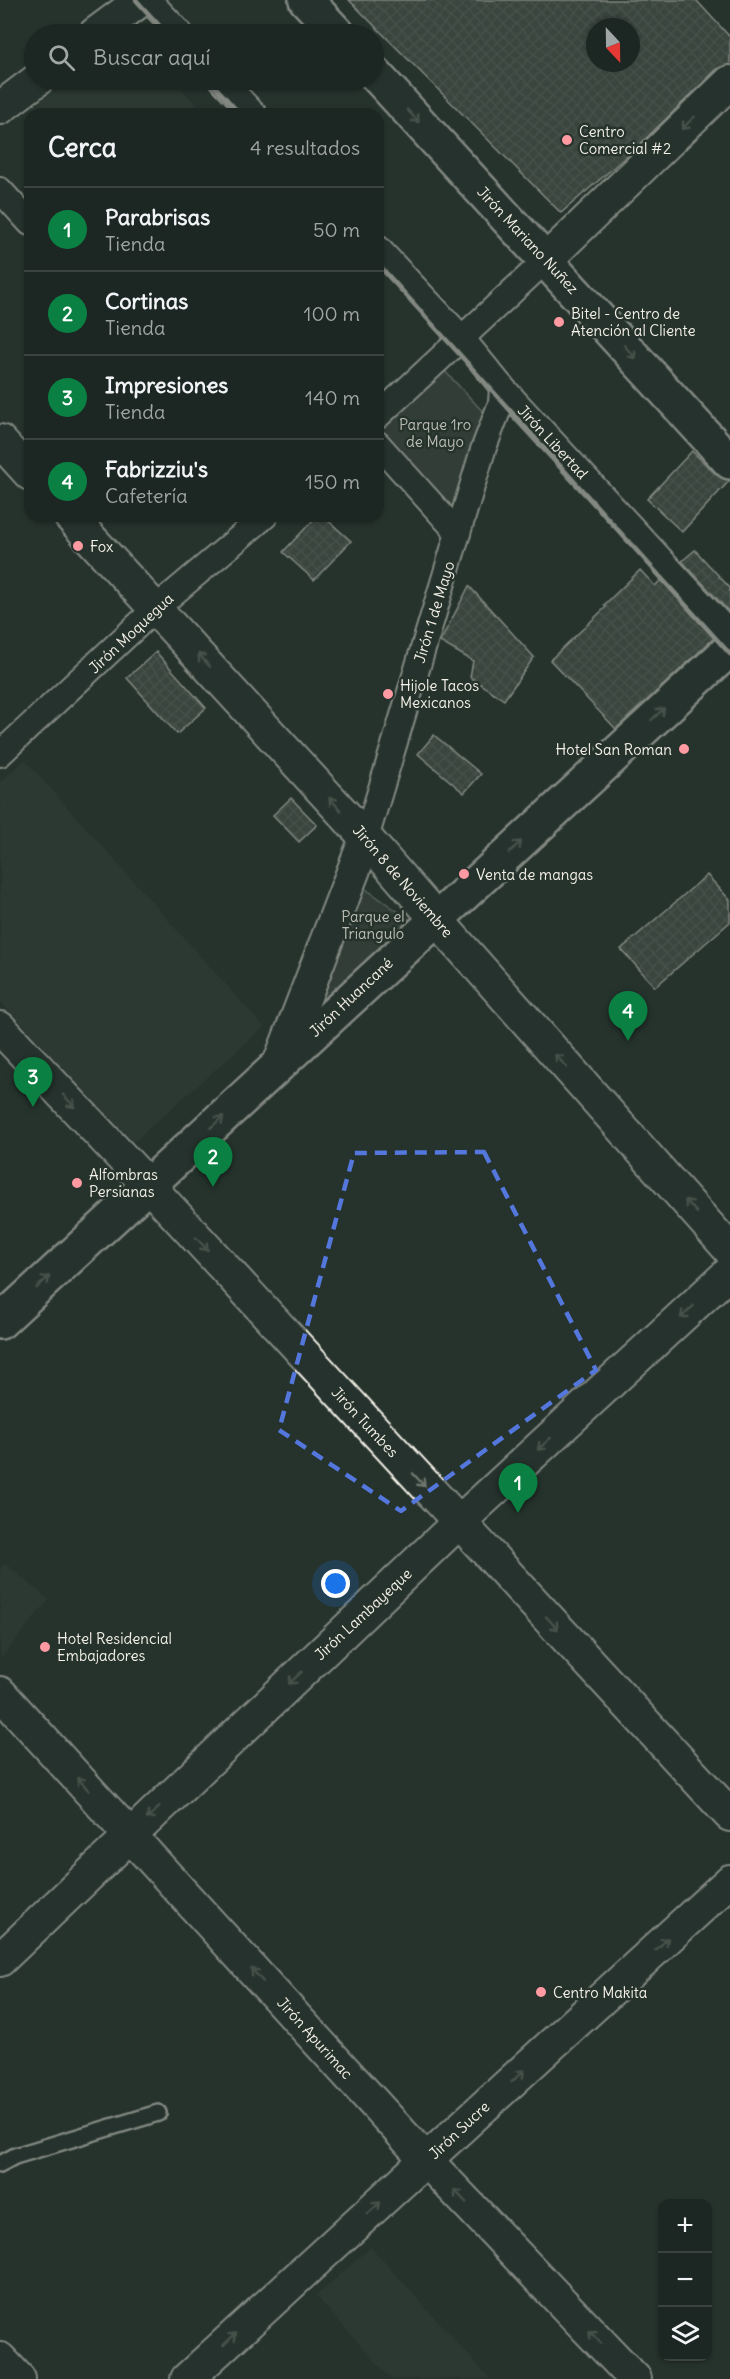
<!DOCTYPE html>
<html lang="es">
<meta charset="utf-8">
<style>
body{margin:0;font-family:Delius,sans-serif;background:#29322f;color:#f1f3f6}
.controls{position:absolute;right:18px;bottom:18px;display:grid;overflow:hidden;border-radius:12px;box-shadow:0 2px 4px #0004}
.controls button{width:54px;height:54px;display:grid;place-items:center;padding:0;border:0;border-bottom:2px solid #3a4340;background:#1c2622;color:#f1f3f6;font:30px sans-serif}
.compass{position:absolute;left:586px;top:18px;width:54px;height:54px;border-radius:50%;background:#1c2622;box-shadow:0 2px 4px #0004;rotate:158deg}
.you{position:absolute;left:336px;top:1584px;width:21px;height:21px;margin:-15px;border:4px solid #fff;border-radius:50%;background:#1a73e8;box-shadow:0 0 0 9px #1a73e833}
.badge{display:grid;place-items:center;width:39px;height:39px;border-radius:50%;background:#0b8043;color:#fff;font-size:20px;font-weight:700}
.pin{position:absolute;translate:-50% -50px;filter:drop-shadow(0 2px 3px #0008)}
.pin::after{content:'';position:absolute;top:32px;width:21px;height:18px;background:inherit;clip-path:polygon(0 0,100% 0,50% 100%)}
.list{margin:0;padding:0;list-style:none}
h2{display:flex;justify-content:space-between;align-items:center;height:78px;margin:0;padding:0 24px;font-size:26px}
h2 small{font-size:20px;font-weight:400;color:#a0a5a5}
.list li{display:grid;grid-template-columns:39px 1fr auto;gap:18px;align-items:center;box-sizing:border-box;height:84px;padding:0 24px;border-top:2px solid #3a4340}
.list b{display:block;font-size:22px;white-space:nowrap}
.list p{margin:0;font-size:20px;white-space:nowrap;color:#a0a5a5}
.list em{font-size:20px;font-style:normal;color:#a0a5a5}
.icon{flex:none;width:33px;height:33px;fill:none;stroke:currentColor;stroke-width:2;stroke-linecap:round;stroke-linejoin:round}
.map{position:relative;flex:none;width:730px;height:2379px;overflow:hidden}
.search{position:absolute;background:#1c2622;box-shadow:0 2px 4px #0004;left:24px;top:24px;width:360px;height:66px;display:flex;align-items:center;gap:15px;box-sizing:border-box;padding:0 21px;border-radius:33px;color:#a0a5a5;font-size:22px}
.panel{position:absolute;background:#1c2622;box-shadow:0 2px 4px #0004;left:24px;top:108px;width:360px;height:414px;border-radius:18px}
.map>svg:first-child{display:block}
.built{fill:#333f39}
.park{fill:#414b45;stroke:#9a9e96;stroke-width:1.5}
.building{fill:url(#building-cross-hatch);stroke:#f4f1e8;stroke-width:1.5;fill-rule:evenodd}
.lines{fill:none;stroke-linecap:round;stroke-linejoin:round}
.service-casing{stroke:#f4f1e8;stroke-width:20}
.pedestrian-casing{stroke:#f4f1e8;stroke-width:28}
.minor-casing{stroke:#f4f1e8;stroke-width:36}
.tertiary-casing{stroke:#f4f1e8;stroke-width:38}
.primary-casing{stroke:#f4f1e8;stroke-width:38}
.service{stroke:#26332d;stroke-width:15}
.pedestrian{stroke:#26332d;stroke-width:24}
.minor{stroke:#26332d;stroke-width:32}
.tertiary{stroke:#26332d;stroke-width:33}
.primary{stroke:#26332d;stroke-width:33}
.rail{stroke:#f4f1e8;stroke-width:4.5}
.oneway{stroke:#6e766e}
.marked{fill:none;stroke:#5377dc;stroke-width:4.5;stroke-dasharray:12 8;stroke-linejoin:round}
.poi-dot{fill:#ff9aa2;stroke:#26332d;stroke-width:2}
.labels{text-anchor:middle;dominant-baseline:central;stroke-width:5;stroke-linejoin:round;paint-order:stroke}
.poi-label{font-size:15px;fill:#f4f1e8;stroke:#26332d;text-anchor:start}
.street-label{font-size:15px;fill:#f4f1e8;stroke:#26332d}
.park-label{font-size:15px;fill:#bebfb7;stroke:#26332d}
</style>
<div class="map">
<svg width="730" height="2379" viewBox="0 0 730 2379">
<defs>
<pattern id="building-cross-hatch" width="8" height="8" patternUnits="userSpaceOnUse" patternTransform="scale(1.5)"><rect width="8" height="8" fill="#525c55"/><path d="M0 0l8 8M0 8l8-8" fill="none" stroke="#6c746d"/></pattern>
</defs>
<rect width="100%" height="100%" fill="#26332d"/>
<filter id="ink" filterUnits="userSpaceOnUse"><feTurbulence type="fractalNoise" baseFrequency=".0167" numOctaves="2"/><feDisplacementMap in="SourceGraphic" scale="12" xChannelSelector="R" yChannelSelector="G"/><feConvolveMatrix kernelMatrix="1 2 1 2 8 2 1 2 1" color-interpolation-filters="sRGB"/></filter>
<g filter="url(#ink)">
<g class="built">
<polygon points="67,80 174,80 205,114 40,114 33,107"/>
<polygon points="25,760 264,1027 129,1146 0,1001 0,782"/>
<polygon points="5,1563 49,1600 2,1657 0,1655 0,1570"/>
<polygon points="371,2247 490,2379 391,2379 316,2296"/>
</g>
<g class="park">
<polygon points="441,367 488,417 456,523 378,437 378,425"/>
<polygon points="360,885 413,922 317,1013"/>
</g>
<g class="building">
<path d="M 349,0 L 696,0 L 730,37 L 730,65 L 717,69 L 635,149 L 561,213 ZM 595,27 L 631,27 L 631,63 L 595,63 Z"/>
<polygon points="692,451 717,475 730,480 682,532 647,499"/>
<polygon points="317,516 323,516 351,541 314,580 283,552"/>
<polygon points="695,550 730,588 730,613 682,561"/>
<polygon points="640,570 655,586 661,580 714,638 616,729 550,660 606,607 604,605"/>
<polygon points="469,586 534,657 504,700 470,677 473,661 440,642"/>
<polygon points="156,652 206,708 177,734 127,678"/>
<polygon points="434,735 481,774 464,793 418,754"/>
<polygon points="291,798 317,825 299,842 273,815"/>
<polygon points="707,875 730,900 730,922 655,987 621,949"/>
</g>
<g class="lines">
<g class="service-casing">
<polyline id="service" points="0,2164 15,2156 158,2113"/>
</g>
<g class="pedestrian-casing">
<g id="pedestrian">
<polyline points="149,0 181,34"/>
<polyline points="222,80 254,114"/>
<polyline points="0,190 30,223"/>
<polyline points="378,248 462,338 502,387 730,634"/>
<polyline points="378,416 546,260"/>
<polyline points="378,444 458,533"/>
<polyline points="0,754 156,608 265,516"/>
<polyline points="366,838 483,450 501,403 502,387"/>
</g>
</g>
<g class="minor-casing">
<g id="minor">
<polyline points="95,34 141,0"/>
<polyline points="0,108 37,80"/>
<polyline points="546,260 730,82"/>
<polyline points="0,441 30,474"/>
<polyline points="70,516 366,838 436,919 730,1250"/>
<polyline points="0,1028 148,1185 730,1815"/>
<polyline points="279,1064 366,838"/>
<polyline points="0,1693 426,2160 635,2379"/>
<polyline points="0,1960 458,1523 730,1272"/>
<polyline points="0,2359 19,2379"/>
<polyline points="187,2379 730,1881"/>
</g>
</g>
<g class="tertiary-casing">
<polyline id="tertiary" points="0,1322 730,649"/>
</g>
<g class="primary-casing">
<g id="primary">
<polyline points="306,0 338,34"/>
<polyline points="374,73 730,462"/>
</g>
</g>
<use href="#service" class="service"/>
<use href="#pedestrian" class="pedestrian"/>
<use href="#minor" class="minor"/>
<use href="#tertiary" class="tertiary"/>
<use href="#primary" class="primary"/>
<g class="rail">
<polyline points="136,0 167,34"/>
<polyline points="209,80 240,114"/>
<polyline points="378,264 730,654"/>
</g>
</g>
<defs><path id="oneway-shaft" d="M-6 0H5M1.5-3L5.5 0L1.5 3" fill="none" stroke-width="1.6" stroke-linecap="round" stroke-linejoin="round" transform="scale(1.5)"/></defs>
<g class="oneway">
<use href="#oneway-shaft" transform="translate(413 116) rotate(47)"/>
<use href="#oneway-shaft" transform="translate(688 123) rotate(136)"/>
<use href="#oneway-shaft" transform="translate(630 352) rotate(48)"/>
<use href="#oneway-shaft" transform="translate(204 660) rotate(-132)"/>
<use href="#oneway-shaft" transform="translate(658 714) rotate(-43)"/>
<use href="#oneway-shaft" transform="translate(335 804) rotate(-132)"/>
<use href="#oneway-shaft" transform="translate(515 847) rotate(-43)"/>
<use href="#oneway-shaft" transform="translate(561 1061) rotate(-132)"/>
<use href="#oneway-shaft" transform="translate(69 1101) rotate(47)"/>
<use href="#oneway-shaft" transform="translate(217 1122) rotate(-43)"/>
<use href="#oneway-shaft" transform="translate(691 1206) rotate(-132)"/>
<use href="#oneway-shaft" transform="translate(202 1244) rotate(47)"/>
<use href="#oneway-shaft" transform="translate(43 1282) rotate(-43)"/>
<use href="#oneway-shaft" transform="translate(687 1312) rotate(137)"/>
<use href="#oneway-shaft" transform="translate(544 1444) rotate(137)"/>
<use href="#oneway-shaft" transform="translate(419 1480) rotate(47)"/>
<use href="#oneway-shaft" transform="translate(552 1623) rotate(47)"/>
<use href="#oneway-shaft" transform="translate(295 1678) rotate(137)"/>
<use href="#oneway-shaft" transform="translate(83 1784) rotate(-132)"/>
<use href="#oneway-shaft" transform="translate(153 1813) rotate(137)"/>
<use href="#oneway-shaft" transform="translate(662 1944) rotate(-43)"/>
<use href="#oneway-shaft" transform="translate(257 1975) rotate(-132)"/>
<use href="#oneway-shaft" transform="translate(518 2076) rotate(-43)"/>
<use href="#oneway-shaft" transform="translate(460 2196) rotate(-134)"/>
<use href="#oneway-shaft" transform="translate(374 2208) rotate(-43)"/>
<use href="#oneway-shaft" transform="translate(595 2337) rotate(-134)"/>
<use href="#oneway-shaft" transform="translate(230 2339) rotate(-43)"/>
</g>
</g>
<path d="M0 0H730V2379H0ZM 484,1152 L 596,1370 L 401,1511 L 279,1430 L 354,1153 Z" fill="#26332d" fill-opacity=".55" fill-rule="evenodd"/>
<path class="marked" d="M 484,1152 L 596,1370 L 401,1511 L 279,1430 L 354,1153 Z"/>
<g class="poi-dot">
<circle cx="567" cy="140" r="6"/>
<circle cx="559" cy="322" r="6"/>
<circle cx="78" cy="546" r="6"/>
<circle cx="388" cy="694" r="6"/>
<circle cx="684" cy="749" r="6"/>
<circle cx="464" cy="874" r="6"/>
<circle cx="77" cy="1183" r="6"/>
<circle cx="45" cy="1647" r="6"/>
<circle cx="541" cy="1992" r="6"/>
</g>
<g class="labels">
<g class="poi-label">
<text x="579" y="131">Centro<tspan x="579" dy="17">Comercial #2</tspan></text>
<text x="571" y="313">Bitel - Centro de<tspan x="571" dy="17">Atención al Cliente</tspan></text>
<text x="90" y="546">Fox</text>
<text x="400" y="685">Hijole Tacos<tspan x="400" dy="17">Mexicanos</tspan></text>
<text x="672" y="749" text-anchor="end">Hotel San Roman</text>
<text x="476" y="874">Venta de mangas</text>
<text x="89" y="1174">Alfombras<tspan x="89" dy="17">Persianas</tspan></text>
<text x="57" y="1638">Hotel Residencial<tspan x="57" dy="17">Embajadores</tspan></text>
<text x="553" y="1992">Centro Makita</text>
</g>
<g class="street-label">
<text transform="translate(528 240) rotate(47)">Jirón Mariano Nuñez</text>
<text transform="translate(553 442) rotate(47)">Jirón Libertad</text>
<text transform="translate(434 612) rotate(-73)">Jirón 1 de Mayo</text>
<text transform="translate(131 633) rotate(-43)">Jirón Moquegua</text>
<text transform="translate(403 881) rotate(49)">Jirón 8 de Noviembre</text>
<text transform="translate(351 997) rotate(-43)">Jirón Huancané</text>
<text transform="translate(365 1422) rotate(47)">Jirón Tumbes</text>
<text transform="translate(363 1614) rotate(-43)">Jirón Lambayeque</text>
<text transform="translate(315 2038) rotate(48)">Jirón Apurimac</text>
<text transform="translate(459 2130) rotate(-43)">Jirón Sucre</text>
</g>
<g class="park-label">
<text x="435" y="424">Parque 1ro<tspan x="435" dy="17">de Mayo</tspan></text>
<text x="373" y="916">Parque el<tspan x="373" dy="17">Triangulo</tspan></text>
</g>
</g>
</svg>
<div class="controls">
<button>+</button>
<button>−</button>
<button><svg class="icon" aria-label="layers" viewBox="0 0 24 24"><path d="M12 4l9 5-9 5-9-5zM3 14l9 5 9-5"/></svg></button>
</div>
<svg class="compass" viewBox="-18 -18 36 36"><path d="M0-13l5 13h-10z" fill="#e53935"/><path d="M0 13l5-13h-10z" fill="#a0a5a5"/></svg>
<div class="you"></div>
<div class="pin badge" style="left:518px;top:1513px">1</div>
<div class="pin badge" style="left:213px;top:1187px">2</div>
<div class="pin badge" style="left:33px;top:1107px">3</div>
<div class="pin badge" style="left:628px;top:1041px">4</div>
<div class="search"><svg class="icon" aria-label="search" viewBox="0 0 24 24"><circle cx="10" cy="10" r="6"/><path d="M15 15l6 6"/></svg>Buscar aquí</div>
<section class="panel">
<h2>Cerca<small>4 resultados</small></h2>
<ul class="list">
<li><span class="badge">1</span><div><b>Parabrisas</b><p>Tienda</p></div><em>50 m</em></li>
<li><span class="badge">2</span><div><b>Cortinas</b><p>Tienda</p></div><em>100 m</em></li>
<li><span class="badge">3</span><div><b>Impresiones</b><p>Tienda</p></div><em>140 m</em></li>
<li><span class="badge">4</span><div><b>Fabrizziu's</b><p>Cafetería</p></div><em>150 m</em></li>
</ul>
</section>
</div>
